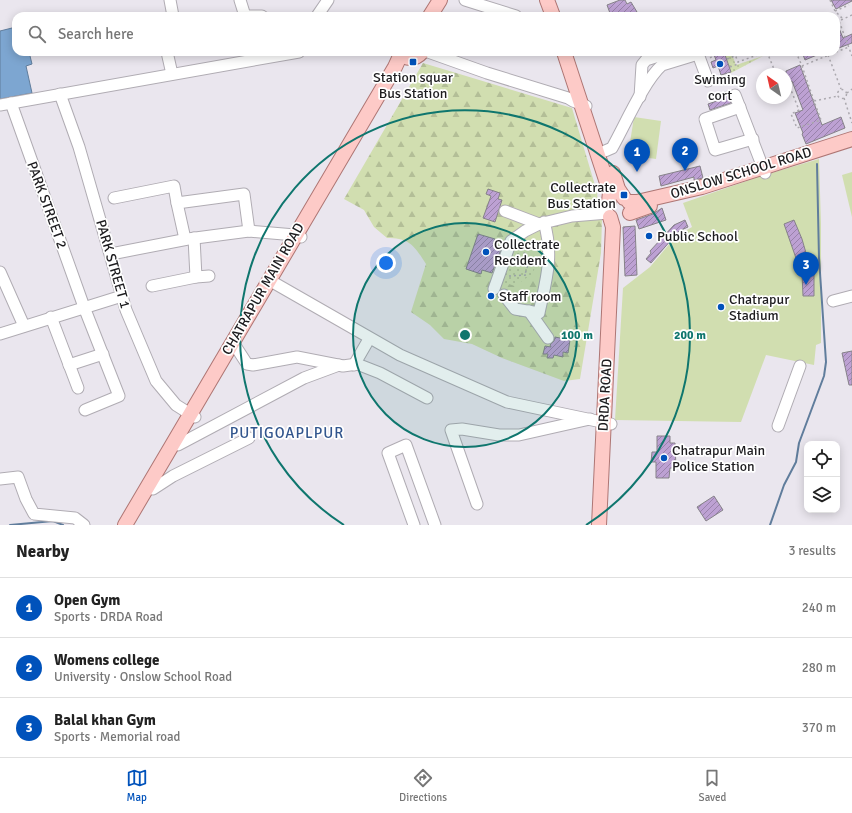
<!DOCTYPE html>
<meta charset="utf-8">
<style>
body{margin:0;font-family:Signika,sans-serif;background:#f6f6f6;color:#222}
.controls{position:absolute;right:12px;bottom:12px;display:grid;overflow:hidden;border-radius:8px;box-shadow:0 2px 10px #0003}
.controls button{width:36px;height:36px;display:grid;place-items:center;padding:0;border:0;border-bottom:1px solid #e0e0e0;background:#fff;color:#222;font:20px sans-serif}
.compass{position:absolute;left:756px;top:68px;width:36px;height:36px;border-radius:50%;background:#fff;box-shadow:0 2px 10px #0003;rotate:326deg}
.you{position:absolute;left:386px;top:263px;width:14px;height:14px;margin:-10px;border:3px solid #fff;border-radius:50%;background:#1a73e8;box-shadow:0 0 0 6px #1a73e833}
.badge{display:grid;place-items:center;width:26px;height:26px;border-radius:50%;background:#0052bb;color:#fff;font-size:13px;font-weight:700}
.pin{position:absolute;translate:-50% -33px;filter:drop-shadow(0 1px 2px #0008)}
.pin::after{content:'';position:absolute;top:21px;width:14px;height:12px;background:inherit;clip-path:polygon(0 0,100% 0,50% 100%)}
.list{margin:0;padding:0;list-style:none}
h2{display:flex;justify-content:space-between;align-items:center;height:52px;margin:0;padding:0 16px;font-size:17px}
h2 small{font-size:13px;font-weight:400;color:#767676}
.list li{display:grid;grid-template-columns:26px 1fr auto;gap:12px;align-items:center;box-sizing:border-box;height:60px;padding:0 16px;border-top:1px solid #e0e0e0}
.list b{display:block;font-size:15px;white-space:nowrap}
.list p{margin:0;font-size:13px;white-space:nowrap;color:#767676}
.list em{font-size:13px;font-style:normal;color:#767676}
.icon{flex:none;width:22px;height:22px;fill:none;stroke:currentColor;stroke-width:2;stroke-linecap:round;stroke-linejoin:round}
.map{position:relative;flex:none;width:852px;height:525px;overflow:hidden}
.search{position:absolute;background:#fff;box-shadow:0 2px 10px #0003;left:12px;right:12px;top:12px;height:44px;display:flex;align-items:center;gap:10px;box-sizing:border-box;padding:0 14px;border-radius:12px;color:#767676;font-size:15px}
.sheet{height:232px;background:#fff}
nav{display:flex;justify-content:space-around;align-items:center;box-sizing:border-box;height:56px;border-top:1px solid #e0e0e0;background:#fff;font-size:11px;color:#767676}
nav a{display:grid;justify-items:center;gap:2px}
nav .on{color:#0052bb}
.map>svg:first-child{display:block}
.forest{fill:url(#forest-firs)}
.park{fill:url(#park-dots)}
.pitch{fill:#d1deb0}
.water{fill:#7da6d1;stroke:#607d9c}
.lines{fill:none;stroke-linecap:round;stroke-linejoin:round}
.stream{stroke:#607d9c;stroke-width:2}
.building{fill:url(#building-hatch);stroke:#868289}
.minor-casing{stroke:#b0acb3;stroke-width:13}
.major-casing{stroke:#ae7674;stroke-width:16}
.path{stroke:#aca9af;stroke-width:1.5;stroke-dasharray:2 3;stroke-linecap:butt}
.minor{stroke:#fff;stroke-width:11}
.major{stroke:#fdcac7;stroke-width:14}
.ring{fill:none;stroke:#0f766e;stroke-width:2}
.poi-dot{fill:#0052bb;stroke:#fff;stroke-width:1.5}
.labels{text-anchor:middle;dominant-baseline:central;stroke-width:3.5;stroke-linejoin:round;paint-order:stroke}
.poi-label{font-size:14px;fill:#1d1c1f;stroke:#fff;text-anchor:start}
.street-label{font-size:14px;fill:#1d1c1f;stroke:#fff}
.neighbourhood-label{font-size:15px;letter-spacing:1px;fill:#32558d;stroke:#fff}
.centre{fill:#0f766e;stroke:#fff;stroke-width:2}
.ring-label{font-size:12px;text-anchor:middle;font-weight:bold;fill:#0f766e;stroke:#fff;stroke-width:3.5;stroke-linejoin:round;paint-order:stroke}
</style>
<div class="map">
<svg width="852" height="525" viewBox="0 0 852 525">
<defs>
<pattern id="forest-firs" width="22" height="20" patternUnits="userSpaceOnUse"><rect width="22" height="20" fill="#d1deb0"/><path d="M5 1l3.5 6h-7zM16 11l3.5 6h-7z" fill="#b3be97"/></pattern>
<pattern id="park-dots" width="8" height="8" patternUnits="userSpaceOnUse"><rect width="8" height="8" fill="#d1deb0"/><path d="M2 2h.1M6 6h.1" fill="none" stroke="#b3be97" stroke-width="1.8" stroke-linecap="round"/></pattern>
<pattern id="building-hatch" width="6" height="6" patternUnits="userSpaceOnUse"><rect width="6" height="6" fill="#bda1d3"/><path d="M-1 1l2-2M0 6l6-6M5 7l2-2" fill="none" stroke="#9982ab"/></pattern>
</defs>
<rect width="100%" height="100%" fill="#eae6ee"/>
<path class="forest" d="M 423,63 L 572,108 L 597,192 L 598,204 L 593,204 L 593,218 L 602,219 L 601,253 L 580,379 L 564,381 L 502,358 L 472,344 L 444,339 L 430,325 L 411,312 L 426,264 C 414,245 409,238 387,238 L 374,227 L 364,210 L 344,199 Z"/>
<g class="park">
<polygon points="724,52 731,52 736,65 763,56 731,73"/>
<polygon points="523,234 536,266 532,274 515,286 499,281 507,255"/>
</g>
<g class="pitch">
<polygon points="634,117 661,121 656,159 628,155"/>
<polygon points="819,159 821,224 821,343 816,345 814,365 766,355 741,422 615,420 623,288 650,267 676,236 692,227 683,203 761,176"/>
<polygon points="852,172 852,217 842,175"/>
</g>
<polygon class="water" points="16,27 16,52 29,52 32,64 26,66 32,93 0,99 0,31"/>
<g class="lines">
<g class="stream">
<polyline points="10,525 53,521 63,525"/>
<polyline points="770,525 784,485 796,462 799,443 824,376 826,362 819,258 817,164"/>
</g>
</g>
<g class="building">
<polygon points="620,0 625,0 627,4 631,2 637,12 628,16 611,16 607,5"/>
<polygon points="831,0 852,0 852,1 836,9"/>
<polygon points="836,21 843,38 852,34 852,43 836,49"/>
<polygon points="713,52 724,52 731,72 721,75 718,66 713,68 711,62 716,60"/>
<polygon points="802,52 824,52 805,60"/>
<polygon points="800,65 822,125 841,117 845,128 806,144 802,134 803,133 795,113 803,110 792,81 786,84 786,71"/>
<polygon points="730,90 728,94 731,103 710,110 708,104 717,101 715,96"/>
<polygon points="700,166 703,178 694,180 694,177 661,186 659,176"/>
<polygon points="488,189 500,193 498,199 502,200 495,222 483,218 491,196 486,194"/>
<polygon points="662,208 666,220 639,229 636,220 653,214"/>
<polygon points="685,220 688,227 679,231 651,263 646,259 651,253 650,251 674,225"/>
<polygon points="794,220 802,239 808,260 797,261 784,224"/>
<polygon points="635,226 637,275 625,276 623,227"/>
<polygon points="478,234 495,239 493,244 502,247 492,273 482,270 481,274 466,269"/>
<polygon points="802,273 814,273 814,296 803,296"/>
<polygon points="555,337 570,340 568,353 563,352 563,357 554,355 553,358 547,358 548,354 543,354 545,346 551,347 550,345 554,341"/>
<polygon points="852,351 852,385 849,385 842,353"/>
<polygon points="657,436 670,436 670,443 675,443 676,468 670,468 669,478 656,478 656,462 651,462 652,452 657,452"/>
<polygon points="714,496 723,510 706,521 697,507"/>
</g>
<g class="lines">
<g class="minor-casing">
<g id="minor">
<polyline points="170,0 173,16"/>
<polyline points="240,0 245,16"/>
<polyline points="465,0 516,16"/>
<polyline points="246,16 262,16"/>
<polyline points="317,16 328,0"/>
<polyline points="167,52 172,74"/>
<polyline points="428,52 487,73 568,98 573,101 586,106"/>
<polyline points="698,54 708,81"/>
<polyline points="60,94 79,147 126,310 156,381 176,405 195,417"/>
<polyline points="735,95 765,173"/>
<polyline points="640,97 642,65 646,60 671,52"/>
<polyline points="11,103 84,307 119,396 85,410"/>
<polyline points="0,105 299,52"/>
<polyline points="740,107 705,119 715,150 753,139"/>
<path d="M 605,151 L 612,148 C 625,125 644,81 662,65 L 698,54 L 697,52"/>
<polyline points="114,198 174,186 177,203 244,194 249,231"/>
<polyline points="177,203 185,239"/>
<polyline points="505,211 539,224"/>
<polyline points="194,238 196,277"/>
<polyline points="111,254 188,239 249,231 295,235 301,237"/>
<polyline points="0,272 24,326"/>
<polyline points="269,280 400,355 507,402 611,424"/>
<polyline points="152,286 196,277 209,276"/>
<polyline points="494,289 511,241 525,231 539,224 572,216 608,213"/>
<path d="M 504,295 L 515,309 L 539,313 C 546,280 554,256 544,222"/>
<polyline points="833,301 852,296"/>
<polyline points="529,311 548,338"/>
<polyline points="51,317 78,388"/>
<polyline points="0,334 122,296"/>
<polyline points="234,340 236,347 247,364 253,365 297,357 343,366 357,364 380,373 427,398"/>
<polyline points="69,365 103,354"/>
<polyline points="354,365 369,339"/>
<polyline points="778,426 800,366"/>
<polyline points="173,443 178,445 304,378 339,365"/>
<polyline points="0,479 18,477 26,499 34,514 75,518 84,525"/>
<polyline points="148,486 153,489 173,476 249,438"/>
<polyline points="477,504 451,430 462,429 499,435 519,435 590,419"/>
<polyline points="414,525 388,453 406,445 435,525"/>
</g>
</g>
<g class="major-casing">
<g id="major">
<polyline points="547,0 553,16"/>
<polyline points="430,16 440,0"/>
<path d="M 400,52 C 406,60 415,60 422,52"/>
<polyline points="564,52 610,192 609,202"/>
<polyline points="613,173 618,189 624,198"/>
<polyline points="629,202 637,202 702,187 852,139"/>
<polyline points="630,213 650,206"/>
<polyline points="125,525 395,67 401,54"/>
<polyline points="599,525 613,227 610,217"/>
</g>
</g>
<g class="path">
<polyline points="830,0 835,11 843,19"/>
<polyline points="835,11 849,5"/>
<polyline points="852,15 839,21 852,56"/>
<polyline points="717,16 725,13 726,16"/>
<polyline points="734,52 738,62 760,54 760,52"/>
<polyline points="767,52 776,74"/>
<polyline points="796,52 802,66 814,101"/>
<polyline points="836,52 849,47"/>
<polyline points="828,55 841,89"/>
<polyline points="710,58 713,56 712,52"/>
<polyline points="727,59 735,56"/>
<polyline points="802,66 836,52"/>
<polyline points="730,67 738,64 738,62"/>
<polyline points="786,86 789,85 799,110 791,114 797,128 821,120 814,101 838,96"/>
<circle cx="842" cy="94" r="4.5"/>
<polyline points="847,93 852,89"/>
<polyline points="844,98 852,123"/>
<path d="M 525,243 L 523,252 C 531,258 528,265 525,274"/>
<polyline points="509,276 527,275"/>
</g>
<use href="#minor" class="minor"/>
<use href="#major" class="major"/>
</g>
<circle cx="465" cy="335" r="112" fill="#0f766e" fill-opacity=".12"/>
<g class="ring">
<circle cx="465" cy="335" r="112"/>
<path d="M344 525A225 225 0 1 1 586 525"/>
</g>
<g class="poi-dot">
<rect x="409" y="58" width="8" height="8" rx="2"/>
<circle cx="720" cy="64" r="4"/>
<rect x="620" y="191" width="8" height="8" rx="2"/>
<circle cx="649" cy="236" r="4"/>
<circle cx="486" cy="252" r="4"/>
<circle cx="491" cy="296" r="4"/>
<circle cx="721" cy="307" r="4"/>
<circle cx="664" cy="458" r="4"/>
</g>
<g class="labels">
<g class="poi-label">
<text x="413" y="77" text-anchor="middle">Station squar<tspan x="413" dy="16">Bus Station</tspan></text>
<text x="720" y="79" text-anchor="middle">Swiming<tspan x="720" dy="16">cort</tspan></text>
<text x="616" y="187" text-anchor="end">Collectrate<tspan x="616" dy="16">Bus Station</tspan></text>
<text x="657" y="236">Public School</text>
<text x="494" y="244">Collectrate<tspan x="494" dy="16">Recident</tspan></text>
<text x="499" y="296">Staff room</text>
<text x="729" y="299">Chatrapur<tspan x="729" dy="16">Stadium</tspan></text>
<text x="672" y="450">Chatrapur Main<tspan x="672" dy="16">Police Station</tspan></text>
</g>
<g class="street-label">
<text transform="translate(741 173) rotate(-17)">ONSLOW SCHOOL ROAD</text>
<text transform="translate(47 205) rotate(70)">PARK STREET 2</text>
<text transform="translate(113 264) rotate(74)">PARK STREET 1</text>
<text transform="translate(263 289) rotate(-60)">CHATRAPUR MAIN ROAD</text>
<text transform="translate(605 395) rotate(-87)">DRDA ROAD</text>
</g>
<g class="neighbourhood-label">
<text x="287" y="433">PUTIGOAPLPUR</text>
</g>
</g>
<circle cx="465" cy="335" r="6" class="centre"/>
<g class="ring-label">
<text x="577" y="339">100 m</text>
<text x="690" y="339">200 m</text>
</g>
</svg>
<div class="controls">
<button><svg class="icon" aria-label="locate" viewBox="0 0 24 24"><circle cx="12" cy="12" r="6"/><path d="M12 2v4M12 18v4M2 12h4M18 12h4"/></svg></button>
<button><svg class="icon" aria-label="layers" viewBox="0 0 24 24"><path d="M12 4l9 5-9 5-9-5zM3 14l9 5 9-5"/></svg></button>
</div>
<svg class="compass" viewBox="-18 -18 36 36"><path d="M0-13l5 13h-10z" fill="#e53935"/><path d="M0 13l5-13h-10z" fill="#767676"/></svg>
<div class="you"></div>
<div class="pin badge" style="left:637px;top:172px">1</div>
<div class="pin badge" style="left:685px;top:171px">2</div>
<div class="pin badge" style="left:806px;top:285px">3</div>
<div class="search"><svg class="icon" aria-label="search" viewBox="0 0 24 24"><circle cx="10" cy="10" r="6"/><path d="M15 15l6 6"/></svg>Search here</div>
</div>
<section class="sheet">
<h2>Nearby<small>3 results</small></h2>
<ul class="list">
<li><span class="badge">1</span><div><b>Open Gym</b><p>Sports · DRDA Road</p></div><em>240 m</em></li>
<li><span class="badge">2</span><div><b>Womens college</b><p>University · Onslow School Road</p></div><em>280 m</em></li>
<li><span class="badge">3</span><div><b>Balal khan Gym</b><p>Sports · Memorial road</p></div><em>370 m</em></li>
</ul>
</section>
<nav>
<a class="on"><svg class="icon" aria-label="map" viewBox="0 0 24 24"><path d="M3 6l6-2 6 2 6-2v14l-6 2-6-2-6 2zM9 4v14M15 6v14"/></svg>Map</a>
<a><svg class="icon" aria-label="directions" viewBox="0 0 24 24"><path d="M12 3l9 9-9 9-9-9zM9 14v-3h6M13 9l2 2-2 2"/></svg>Directions</a>
<a><svg class="icon" aria-label="saved" viewBox="0 0 24 24"><path d="M7 4h10v16l-5-4-5 4z"/></svg>Saved</a>
</nav>
